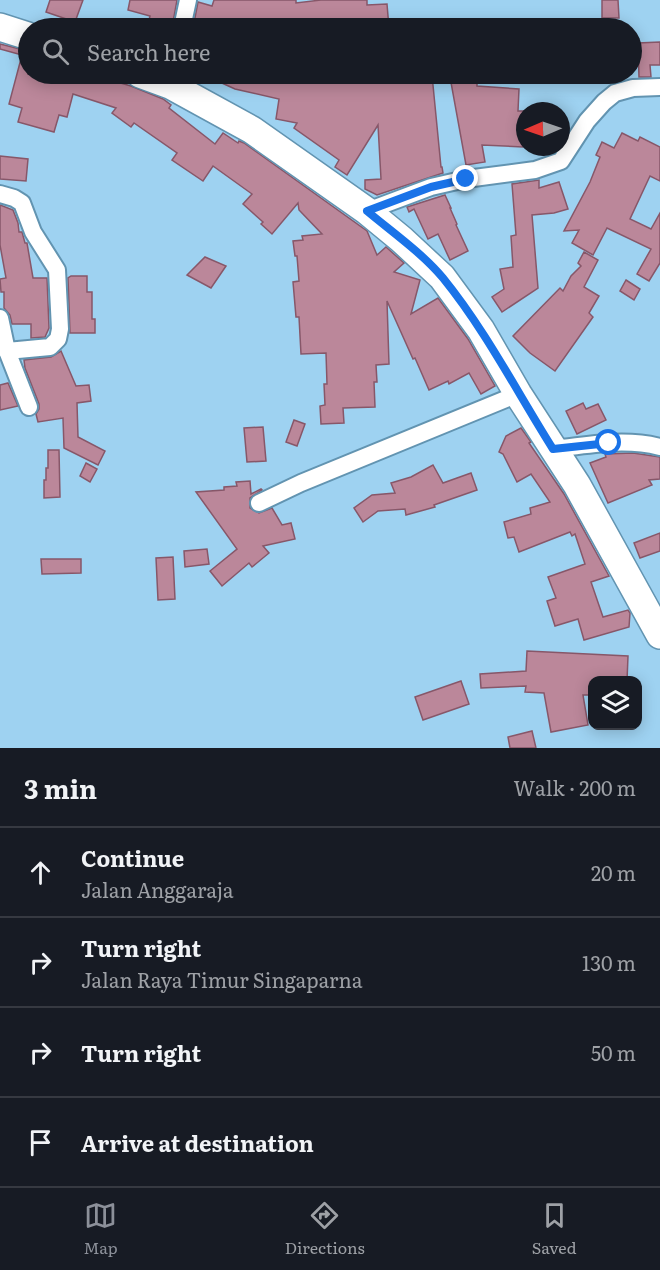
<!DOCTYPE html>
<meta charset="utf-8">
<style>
body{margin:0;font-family:Literata,serif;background:#20242c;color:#f1f3f6}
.controls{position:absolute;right:18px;bottom:18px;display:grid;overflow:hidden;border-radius:12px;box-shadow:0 3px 15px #0003}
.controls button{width:54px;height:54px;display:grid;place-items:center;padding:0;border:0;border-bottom:2px solid #363941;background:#171b24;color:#f1f3f6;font:30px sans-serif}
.compass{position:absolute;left:516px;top:102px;width:54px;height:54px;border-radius:50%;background:#171b24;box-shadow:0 3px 15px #0003;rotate:268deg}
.stop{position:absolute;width:18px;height:18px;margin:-14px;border:4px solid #1a73e8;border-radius:50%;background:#fff}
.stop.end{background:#1a73e8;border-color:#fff;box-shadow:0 2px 6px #0008}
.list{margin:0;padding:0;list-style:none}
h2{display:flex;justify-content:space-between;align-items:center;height:78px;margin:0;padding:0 24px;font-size:26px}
h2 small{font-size:20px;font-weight:400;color:#9ea1a6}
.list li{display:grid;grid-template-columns:39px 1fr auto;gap:18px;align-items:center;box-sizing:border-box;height:90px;padding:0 24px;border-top:2px solid #363941}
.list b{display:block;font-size:22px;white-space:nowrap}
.list p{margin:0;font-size:20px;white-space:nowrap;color:#9ea1a6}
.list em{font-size:20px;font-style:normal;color:#9ea1a6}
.icon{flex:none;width:33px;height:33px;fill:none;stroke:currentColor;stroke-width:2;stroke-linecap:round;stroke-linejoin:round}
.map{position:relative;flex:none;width:660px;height:748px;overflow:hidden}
.search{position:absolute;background:#171b24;box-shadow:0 3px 15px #0003;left:18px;right:18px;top:18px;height:66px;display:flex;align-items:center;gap:15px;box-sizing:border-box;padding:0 21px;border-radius:33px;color:#9ea1a6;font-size:22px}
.sheet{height:438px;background:#171b24}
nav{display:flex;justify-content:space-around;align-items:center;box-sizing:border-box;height:84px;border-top:2px solid #363941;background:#171b24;font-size:16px;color:#9ea1a6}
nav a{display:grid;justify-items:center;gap:3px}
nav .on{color:#8c9099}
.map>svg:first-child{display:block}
.building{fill:#bb879a;stroke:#875769;stroke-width:1.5}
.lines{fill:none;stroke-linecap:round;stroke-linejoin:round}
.minor-casing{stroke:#6294b1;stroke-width:20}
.primary-casing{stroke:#6294b1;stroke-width:30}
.minor{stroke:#fff;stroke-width:16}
.primary{stroke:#fff;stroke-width:27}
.route{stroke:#1a73e8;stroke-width:8}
</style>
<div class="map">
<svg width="660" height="748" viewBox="0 0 660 748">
<rect width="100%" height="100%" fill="#9ed2f1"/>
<g class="building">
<polygon points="50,0 83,0 75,22 46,12"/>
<polygon points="130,0 177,0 172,28 147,28 150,16 128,10"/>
<polygon points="214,0 296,0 296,3 321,0 367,0 367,5 387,4 389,28 193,28 198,2 212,6"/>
<polygon points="602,0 618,0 619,18 602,18"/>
<polygon points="660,42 660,65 650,65 651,77 639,77 638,43"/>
<polygon points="0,44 28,51 28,74 77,74 88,77 89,74 131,86 163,99 171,105 169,108 215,144 223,133 238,143 239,141 244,143 367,231 377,255 386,247 404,263 394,272 420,280 411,314 438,298 468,339 495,386 481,394 469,373 449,384 448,381 429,390 415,358 413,359 387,301 389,364 376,365 377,382 374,382 375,407 343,408 344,423 321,424 320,406 325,405 324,384 327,384 326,353 301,354 299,317 296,317 293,282 299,281 297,256 295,256 293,241 303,240 302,236 322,234 299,210 298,203 272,234 261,224 263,222 243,204 252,194 213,166 203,181 172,160 177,153 134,123 131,127 112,113 116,108 73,94 67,117 59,115 54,132 18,122 22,108 9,104 22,55 0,49"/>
<polygon points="202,74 354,74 354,77 372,77 372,79 399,78 399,76 432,75 441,167 442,167 443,173 377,195 365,189 365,180 381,179 378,125 347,175 335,167 339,160 294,128 297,123 276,119 279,99 235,89"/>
<polygon points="450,77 477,77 477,86 519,89 518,111 524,111 523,147 482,145 485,162 466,165"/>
<polygon points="622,133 638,141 640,137 660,147 660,181 650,176 630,219 651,229 660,213 660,263 649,281 637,274 651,249 607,228 593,255 572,243 579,230 564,231 590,182 600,157 596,155 602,142 614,148"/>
<polygon points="0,156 28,159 26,181 0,179"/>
<polygon points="539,180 539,188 559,182 568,209 554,213 532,215 538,288 502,312 492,297 504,289 500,269 513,267 511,236 516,235 512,184"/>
<polygon points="445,195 451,208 450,208 457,224 456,225 468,251 450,260 438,234 428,239 414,209 409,212 407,207"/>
<polygon points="0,205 13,210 18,223 19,232 22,232 25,243 27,243 33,278 47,278 49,328 45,337 31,338 31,324 12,324 10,315 4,308 4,292 1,292 0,279 6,278 0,245"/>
<polygon points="584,252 598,260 584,287 599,296 589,313 593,317 555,371 530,353 513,336 560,288 563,291 571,276 581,266 578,263"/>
<polygon points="205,257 226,266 211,288 187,275"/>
<polygon points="71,276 87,276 87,292 92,292 92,319 95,319 95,333 70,333 68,278"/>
<polygon points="626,280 640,289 634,300 620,291"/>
<polygon points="61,351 76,386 89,385 91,401 77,403 78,437 105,451 98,465 64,448 63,418 38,422 36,414 39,409 39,404 25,368 24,360 51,357"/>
<polygon points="8,383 18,406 0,410 0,385"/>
<polygon points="583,403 586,409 598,404 606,420 577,434 566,411"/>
<polygon points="294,420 305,424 297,446 286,442"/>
<polygon points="263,427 266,461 247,462 244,428"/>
<polygon points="521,428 531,442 529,443 564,494 609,576 591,582 603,617 628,610 630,613 629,627 584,640 578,619 555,626 547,601 556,598 548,577 585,564 575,534 572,536 570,532 519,552 514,537 508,538 504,522 531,514 530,508 550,502 531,474 517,482 503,454 499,452 506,436"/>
<polygon points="48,450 59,450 60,497 44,498 44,480 46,480 46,468 48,468"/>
<polygon points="633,453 660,457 660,479 649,480 652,485 608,503 590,463 606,457 605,454"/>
<polygon points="86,463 97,469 90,482 80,476"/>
<polygon points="433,465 443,483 471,473 477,490 434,505 435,507 406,515 405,509 378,511 363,522 354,508 372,495 395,493 391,483 411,477"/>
<polygon points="250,481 251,494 261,489 262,490 250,498 250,508 259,513 272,508 282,525 291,523 295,539 263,546 269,553 252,567 249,563 222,586 210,571 237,549 196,492 224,490 224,487 237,486 236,482"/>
<polygon points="660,533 660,551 640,558 634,543"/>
<polygon points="207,549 209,564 185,567 184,551"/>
<polygon points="173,557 175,599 158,600 156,558"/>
<polygon points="41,559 81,559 81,573 42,574"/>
<polygon points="527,651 628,656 627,681 592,681 592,695 583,695 588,725 551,732 544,693 525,692 526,686 481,688 480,674 526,671"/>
<polygon points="461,681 469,704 423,720 415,697"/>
<polygon points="532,731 536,748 510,748 508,737"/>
</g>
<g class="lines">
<g class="minor-casing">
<g id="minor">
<polyline points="182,28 188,0"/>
<polyline points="0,194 14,198 22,203 33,232 57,270 60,329 58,339 50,347 7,351"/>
<polyline points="367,211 431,187 466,179 535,170 561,161 587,121 604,102 615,93 633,88 660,87"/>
<polyline points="0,318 7,351 29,407"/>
<path d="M 553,449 C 588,445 625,438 660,447"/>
<polyline points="259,503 301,483 518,394"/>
</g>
</g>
<g class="primary-casing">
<g id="primary">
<polyline points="0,27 28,36"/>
<polyline points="140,74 170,85 252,130 367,211 401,239 442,277 481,330 518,394 577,485 660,635"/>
</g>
</g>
<use href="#minor" class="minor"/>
<use href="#primary" class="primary"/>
</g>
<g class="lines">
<path class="route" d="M 466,179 L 431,187 L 367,211 C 392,232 422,253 443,278 C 486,331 517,392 553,449 L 609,443"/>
</g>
</svg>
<div class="controls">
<button><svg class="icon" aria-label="layers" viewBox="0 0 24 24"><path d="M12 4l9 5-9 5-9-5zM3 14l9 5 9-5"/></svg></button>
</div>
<svg class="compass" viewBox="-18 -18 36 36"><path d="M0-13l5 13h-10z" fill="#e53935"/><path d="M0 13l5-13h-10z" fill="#9ea1a6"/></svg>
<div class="stop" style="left:609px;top:443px"></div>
<div class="stop end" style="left:466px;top:179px"></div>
<div class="search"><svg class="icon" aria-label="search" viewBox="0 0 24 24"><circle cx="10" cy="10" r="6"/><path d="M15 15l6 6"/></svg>Search here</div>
</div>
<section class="sheet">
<h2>3 min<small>Walk · 200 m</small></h2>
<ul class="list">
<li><svg class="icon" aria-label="ahead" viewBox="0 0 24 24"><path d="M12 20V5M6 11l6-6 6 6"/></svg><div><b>Continue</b><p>Jalan Anggaraja</p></div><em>20 m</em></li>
<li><svg class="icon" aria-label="right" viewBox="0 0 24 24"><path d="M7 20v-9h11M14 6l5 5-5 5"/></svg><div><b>Turn right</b><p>Jalan Raya Timur Singaparna</p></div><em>130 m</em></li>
<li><svg class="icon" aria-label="right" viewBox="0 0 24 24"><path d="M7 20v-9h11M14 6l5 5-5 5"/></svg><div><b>Turn right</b></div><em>50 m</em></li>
<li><svg class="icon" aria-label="arrive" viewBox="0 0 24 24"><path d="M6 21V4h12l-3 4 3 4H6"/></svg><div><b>Arrive at destination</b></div></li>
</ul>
</section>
<nav>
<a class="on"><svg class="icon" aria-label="map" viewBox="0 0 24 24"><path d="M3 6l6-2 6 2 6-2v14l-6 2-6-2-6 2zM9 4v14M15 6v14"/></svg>Map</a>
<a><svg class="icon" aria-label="directions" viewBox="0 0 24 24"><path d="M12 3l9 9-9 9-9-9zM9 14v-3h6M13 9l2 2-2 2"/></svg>Directions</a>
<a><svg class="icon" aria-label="saved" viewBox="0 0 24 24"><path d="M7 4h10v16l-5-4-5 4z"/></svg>Saved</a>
</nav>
